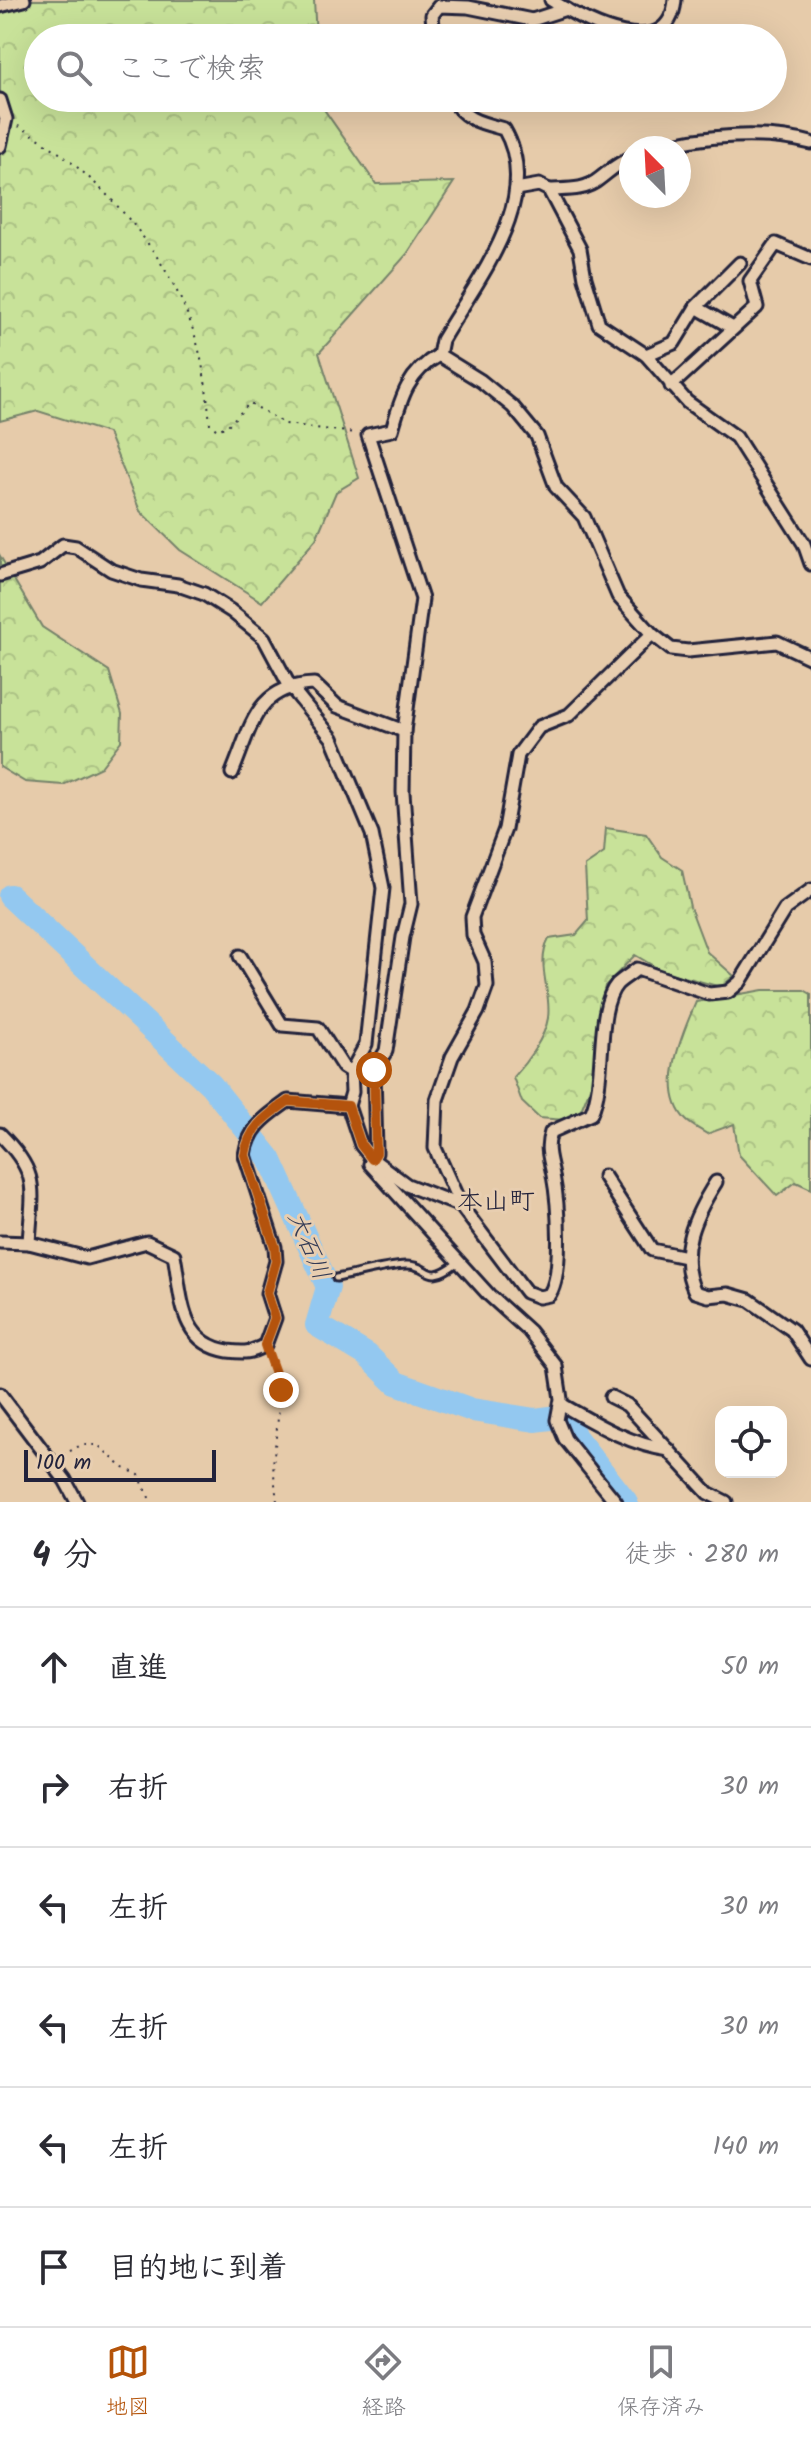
<!DOCTYPE html>
<html lang="ja">
<meta charset="utf-8">
<style>
body{margin:0;font-family:Kalam,"Klee One",sans-serif;background:#f2f2f3;color:#2b2b33}
.controls{position:absolute;right:24px;bottom:24px;display:grid;overflow:hidden;border-radius:16px;box-shadow:0 8px 32px #0002}
.controls button{width:72px;height:72px;display:grid;place-items:center;padding:0;border:0;border-bottom:2px solid #e1e1e2;background:#fff;color:#2b2b33;font:40px sans-serif}
.compass{position:absolute;left:619px;top:136px;width:72px;height:72px;border-radius:50%;background:#fff;box-shadow:0 8px 32px #0002;rotate:336deg}
.scale{position:absolute;left:24px;bottom:20px;width:192px;box-sizing:border-box;padding-left:8px;border:4px solid #22223b;border-top:0;font-size:22px;line-height:28px;white-space:nowrap;color:#22223b;-webkit-text-stroke:6px #e8ceb0;paint-order:stroke}
.stop{position:absolute;width:24px;height:24px;margin:-18px;border:6px solid #b45309;border-radius:50%;background:#fff}
.stop.end{background:#b45309;border-color:#fff;box-shadow:0 2px 8px #0008}
.list{margin:0;padding:0;list-style:none}
h2{display:flex;justify-content:space-between;align-items:center;height:104px;margin:0;padding:0 32px;font-size:34px}
h2 small{font-size:26px;font-weight:400;color:#7c7c81}
.list li{display:grid;grid-template-columns:52px 1fr auto;gap:24px;align-items:center;box-sizing:border-box;height:120px;padding:0 32px;border-top:2px solid #e1e1e2}
.list b{display:block;font-size:30px;white-space:nowrap}
.list em{font-size:26px;font-style:normal;color:#7c7c81}
.icon{flex:none;width:44px;height:44px;fill:none;stroke:currentColor;stroke-width:2;stroke-linecap:round;stroke-linejoin:round}
.map{position:relative;flex:none;width:811px;height:1502px;overflow:hidden}
.search{position:absolute;background:#fff;box-shadow:0 8px 32px #0002;left:24px;right:24px;top:24px;height:88px;display:flex;align-items:center;gap:20px;box-sizing:border-box;padding:0 28px;border-radius:44px;color:#7c7c81;font-size:30px}
.sheet{height:824px;background:#fff}
nav{display:flex;justify-content:space-around;align-items:center;box-sizing:border-box;height:112px;border-top:2px solid #e1e1e2;background:#fff;font-size:22px;color:#7c7c81}
nav a{display:grid;justify-items:center;gap:4px}
nav .on{color:#b45309}
.map>svg:first-child{display:block}
.forest{fill:url(#forest-crowns);stroke:#75826a;stroke-width:2}
.lines{fill:none;stroke-linecap:round;stroke-linejoin:round}
.river{stroke:#93c8f0;stroke-width:24}
.lane-casing{stroke:#22223b;stroke-width:11}
.street-casing{stroke:#22223b;stroke-width:17}
.path{stroke:#22223b;stroke-width:2;stroke-dasharray:2 6;stroke-linecap:butt}
.lane{stroke:#e8ceb0;stroke-width:5}
.street{stroke:#e8ceb0;stroke-width:11}
.route{stroke:#b45309;stroke-width:10}
.labels{text-anchor:middle;dominant-baseline:central;stroke-width:6;stroke-linejoin:round;paint-order:stroke}
.water-label{font-size:24px;font-style:italic;fill:#333b56;stroke:#e8ceb0}
.quarter-label{font-size:26px;fill:#22223b;stroke:#e8ceb0}
</style>
<div class="map">
<svg width="811" height="1502" viewBox="0 0 811 1502">
<defs>
<pattern id="forest-crowns" width="20" height="18" patternUnits="userSpaceOnUse" patternTransform="scale(2)"><rect width="20" height="18" fill="#c8e299"/><path d="M2 6a3 3 0 1 1 6 0M12 15a3 3 0 1 1 6 0" fill="none" stroke="#acc285"/></pattern>
</defs>
<rect width="100%" height="100%" fill="#e6cbaa"/>
<filter id="ink" filterUnits="userSpaceOnUse"><feTurbulence type="fractalNoise" baseFrequency=".0125" numOctaves="2"/><feDisplacementMap in="SourceGraphic" scale="16" xChannelSelector="R" yChannelSelector="G"/><feConvolveMatrix kernelMatrix="1 2 1 2 8 2 1 2 1" color-interpolation-filters="sRGB"/></filter>
<g filter="url(#ink)">
<g class="forest">
<polygon points="0,0 314,0 316,38 38,38 38,98 320,98 321,105 376,184 454,182 407,254 319,353 359,478 336,492 316,539 262,602 180,550 140,511 108,433 38,411 0,421"/>
<polygon points="0,556 42,627 109,671 122,714 121,741 101,767 63,785 25,782 0,767"/>
<path d="M 606,828 L 646,834 L 662,857 L 682,870 L 690,907 L 707,952 L 734,976 L 721,987 L 662,971 L 635,955 L 605,986 L 594,1042 L 600,1064 L 581,1110 L 565,1120 L 539,1118 L 522,1102 L 513,1077 C 526,1063 545,1038 548,1018 C 552,991 535,965 549,939 L 576,935 L 588,921 L 585,866 L 604,853 Z"/>
<path d="M 763,990 L 804,990 L 811,994 L 811,1189 L 796,1182 L 777,1196 L 739,1155 L 734,1124 L 707,1134 C 701,1130 692,1126 686,1120 C 657,1090 682,1034 696,1002 Z"/>
</g>
<g class="lines">
<polyline class="river" points="10,896 211,1085 270,1159 328,1287 317,1325 367,1355 396,1383 472,1410 535,1420 566,1416 575,1437 626,1502"/>
<g class="lane-casing">
<path id="lane" d="M 336,1278 C 358,1274 383,1266 406,1265 C 431,1264 425,1287 457,1263"/>
</g>
<g class="street-casing">
<g id="street">
<path d="M 551,0 C 582,20 669,67 675,0"/>
<polyline points="0,6 24,0"/>
<polyline points="434,38 432,15 439,6 468,7 532,20 566,9"/>
<path d="M 452,98 C 463,120 482,123 504,129 C 545,199 476,281 442,340 L 439,355 L 481,381 L 513,407 L 537,436 L 556,487 L 584,517 L 618,596 L 652,634 L 671,649 L 688,651 L 777,642 L 811,658"/>
<polyline points="0,100 6,119 0,146"/>
<path d="M 658,148 C 703,135 765,131 811,143"/>
<polyline points="516,189 539,185 549,190 580,249 585,278 599,324 646,355 687,402 736,437 804,544 811,564"/>
<path d="M 549,190 C 566,189 585,191 599,179 C 611,170 616,164 631,158"/>
<polyline points="696,307 733,328"/>
<path d="M 439,355 C 408,372 401,398 392,430 L 368,435 L 422,599 L 404,731 L 403,792 L 411,904 L 403,937 L 386,1051 L 374,1070 L 376,1153 L 370,1164 L 489,1295 L 529,1331 L 556,1366 L 561,1399 L 557,1420 L 565,1439 L 616,1502"/>
<polyline points="646,355 674,343 696,307 740,263"/>
<polyline points="671,386 757,307 750,281 776,244 811,259"/>
<polyline points="0,575 40,563 63,545 76,547 111,570 141,580 178,585 204,594 231,611 264,638 289,685 332,738 372,834 383,888 366,1044 351,1072 352,1092 348,1106"/>
<path d="M 232,773 C 252,726 255,686 314,684 L 337,706 L 404,731"/>
<polyline points="240,956 282,1025 318,1028 343,1067 351,1072"/>
<path d="M 0,1134 C 41,1175 32,1189 29,1243"/>
<polyline points="604,1176 652,1250 686,1257"/>
<path d="M 716,1182 C 695,1215 676,1253 695,1292 L 708,1296 L 728,1294 L 749,1300 L 792,1330 L 811,1359"/>
<polyline points="461,1206 435,1148 437,1100 452,1057 478,1011 487,986 485,962 473,935 472,917 505,829 518,755 539,727 569,715 652,634"/>
<path d="M 0,1242 L 29,1243 L 87,1258 L 147,1242 L 174,1255 C 182,1297 179,1343 228,1351 C 244,1353 251,1353 265,1345 L 275,1318 L 267,1293 L 276,1261 L 275,1247 L 245,1155 C 249,1127 267,1116 288,1101 L 348,1106 L 361,1145 L 372,1159 L 407,1185 L 461,1206 L 526,1292 L 539,1297 L 549,1295 C 564,1274 558,1201 553,1175 C 550,1158 545,1149 551,1132 L 591,1114 C 607,1080 595,1009 617,984 C 622,979 631,974 637,969 L 709,994 L 728,992 L 740,982 L 785,909 L 811,890"/>
<polyline points="0,1394 65,1480 77,1502"/>
<polyline points="611,1397 627,1405 708,1493 726,1502"/>
<path d="M 561,1404 C 594,1423 630,1445 669,1450"/>
</g>
</g>
<g class="path">
<path d="M 18,126 C 91,166 165,247 192,327 C 203,358 207,391 210,424 L 217,430 L 227,426 L 250,403 L 285,424 L 355,433"/>
<polyline points="269,1358 281,1390 273,1465 277,1502"/>
<polyline points="63,1455 81,1445 98,1445 122,1467 139,1475 151,1502"/>
</g>
<use href="#lane" class="lane"/>
<use href="#street" class="street"/>
</g>
</g>
<g class="lines" filter="url(#ink)">
<path class="route" d="M 281,1390 L 265,1345 L 275,1318 L 267,1293 L 276,1261 L 275,1247 L 245,1155 C 249,1127 267,1116 288,1101 L 348,1106 L 361,1145 L 372,1159 L 376,1153 L 374,1070"/>
</g>
<g class="labels">
<g class="water-label">
<text transform="translate(308 1246) rotate(67)">大石川</text>
</g>
<g class="quarter-label">
<text x="496" y="1202">本山町</text>
</g>
</g>
</svg>
<div class="controls">
<button><svg class="icon" aria-label="locate" viewBox="0 0 24 24"><circle cx="12" cy="12" r="6"/><path d="M12 2v4M12 18v4M2 12h4M18 12h4"/></svg></button>
</div>
<svg class="compass" viewBox="-18 -18 36 36"><path d="M0-13l5 13h-10z" fill="#e53935"/><path d="M0 13l5-13h-10z" fill="#7c7c81"/></svg>
<div class="scale">100 m</div>
<div class="stop" style="left:374px;top:1070px"></div>
<div class="stop end" style="left:281px;top:1390px"></div>
<div class="search"><svg class="icon" aria-label="search" viewBox="0 0 24 24"><circle cx="10" cy="10" r="6"/><path d="M15 15l6 6"/></svg>ここで検索</div>
</div>
<section class="sheet">
<h2>4 分<small>徒歩 · 280 m</small></h2>
<ul class="list">
<li><svg class="icon" aria-label="ahead" viewBox="0 0 24 24"><path d="M12 20V5M6 11l6-6 6 6"/></svg><div><b>直進</b></div><em>50 m</em></li>
<li><svg class="icon" aria-label="right" viewBox="0 0 24 24"><path d="M7 20v-9h11M14 6l5 5-5 5"/></svg><div><b>右折</b></div><em>30 m</em></li>
<li><svg class="icon" aria-label="left" viewBox="0 0 24 24"><path d="M17 20v-9H6M10 6l-5 5 5 5"/></svg><div><b>左折</b></div><em>30 m</em></li>
<li><svg class="icon" aria-label="left" viewBox="0 0 24 24"><path d="M17 20v-9H6M10 6l-5 5 5 5"/></svg><div><b>左折</b></div><em>30 m</em></li>
<li><svg class="icon" aria-label="left" viewBox="0 0 24 24"><path d="M17 20v-9H6M10 6l-5 5 5 5"/></svg><div><b>左折</b></div><em>140 m</em></li>
<li><svg class="icon" aria-label="arrive" viewBox="0 0 24 24"><path d="M6 21V4h12l-3 4 3 4H6"/></svg><div><b>目的地に到着</b></div></li>
</ul>
</section>
<nav>
<a class="on"><svg class="icon" aria-label="map" viewBox="0 0 24 24"><path d="M3 6l6-2 6 2 6-2v14l-6 2-6-2-6 2zM9 4v14M15 6v14"/></svg>地図</a>
<a><svg class="icon" aria-label="directions" viewBox="0 0 24 24"><path d="M12 3l9 9-9 9-9-9zM9 14v-3h6M13 9l2 2-2 2"/></svg>経路</a>
<a><svg class="icon" aria-label="saved" viewBox="0 0 24 24"><path d="M7 4h10v16l-5-4-5 4z"/></svg>保存済み</a>
</nav>
